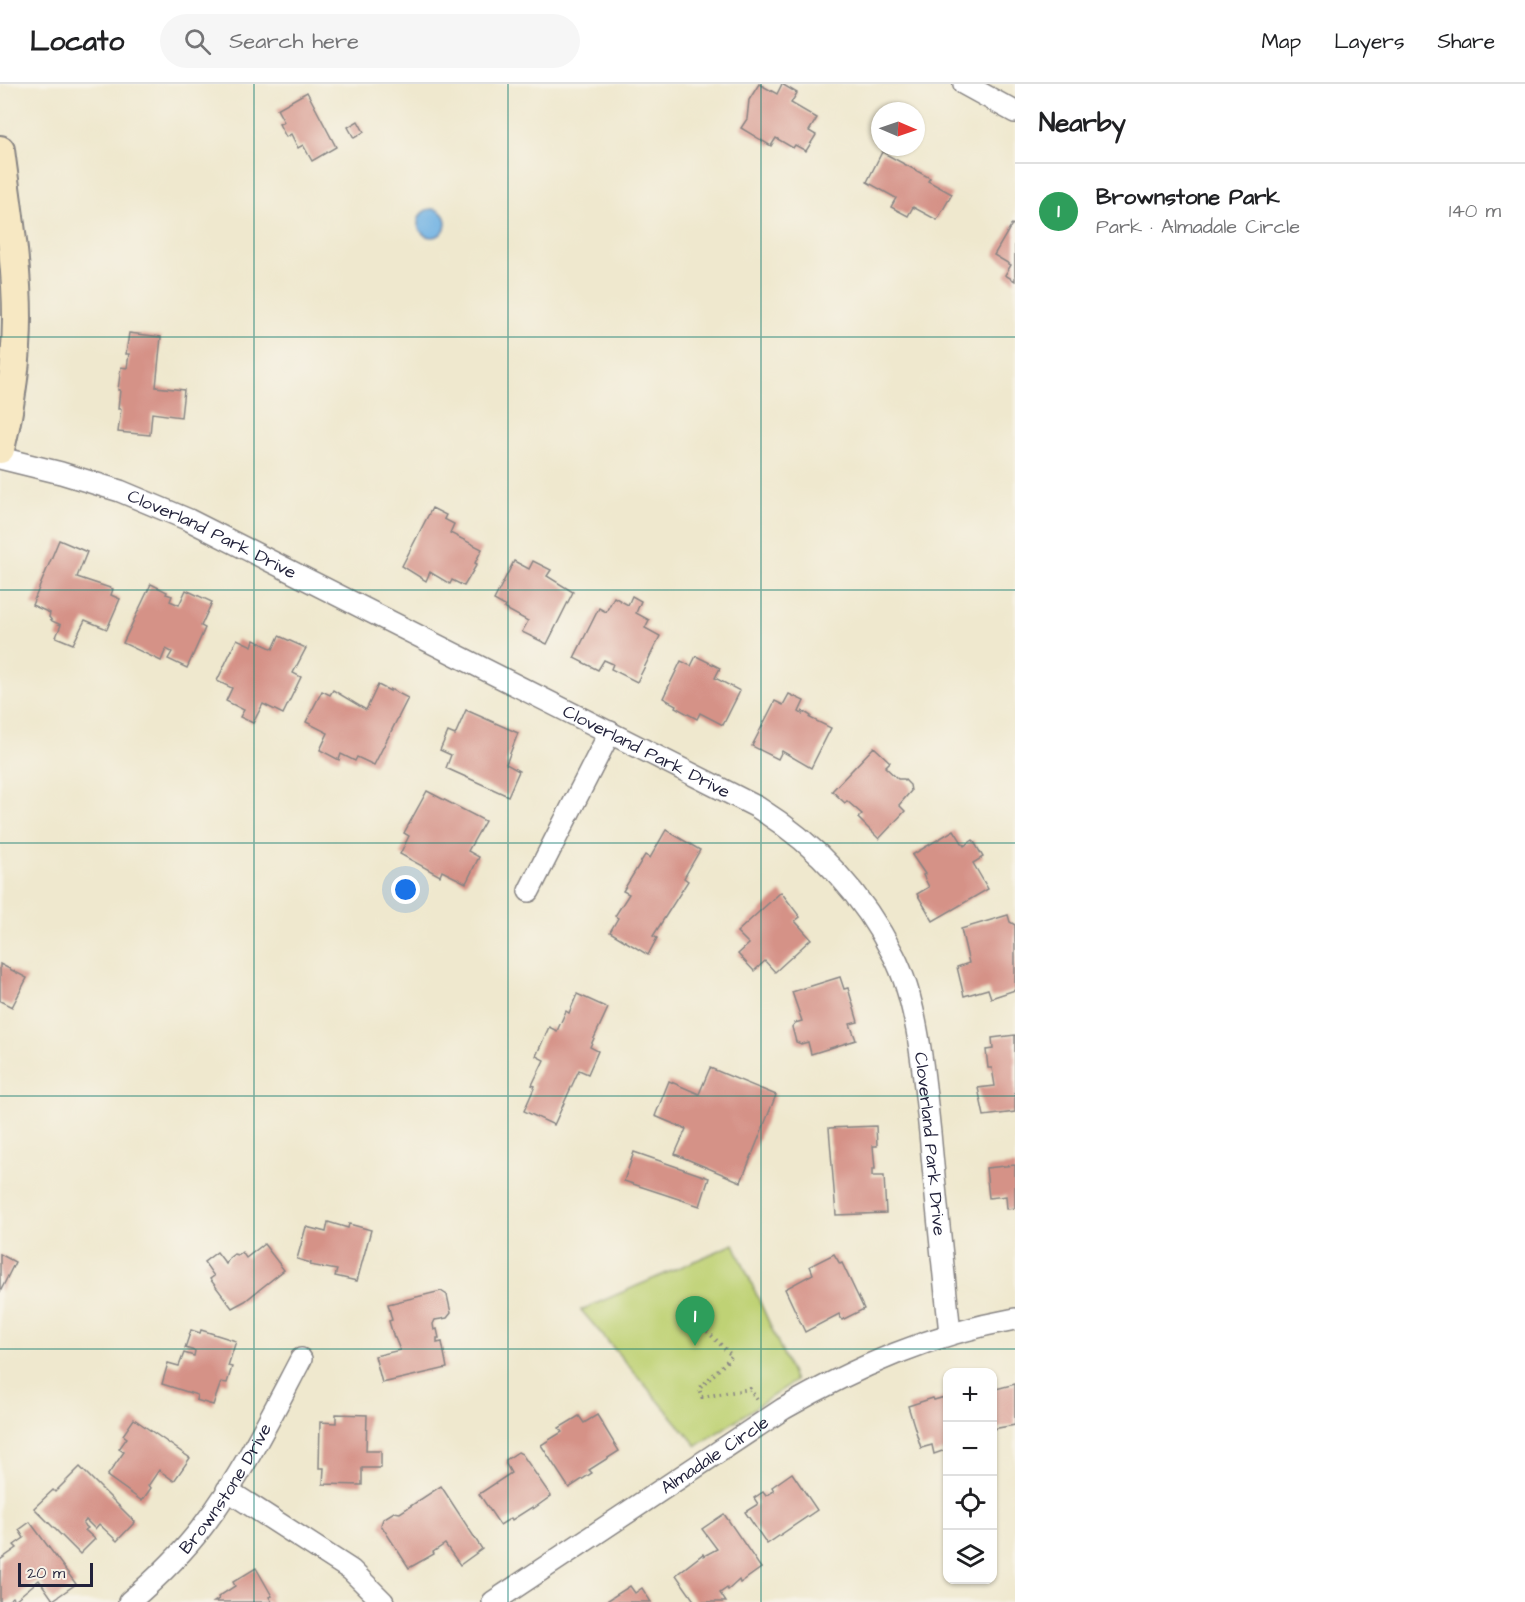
<!DOCTYPE html>
<meta charset="utf-8">
<style>
body{margin:0;font-family:"Architects Daughter",sans-serif;background:#f6f6f6;color:#202124}
.controls{position:absolute;right:18px;bottom:18px;display:grid;overflow:hidden;border-radius:12px;box-shadow:0 2px 4px #0004}
.controls button{width:54px;height:54px;display:grid;place-items:center;padding:0;border:0;border-bottom:2px solid #e0e0e0;background:#fff;color:#202124;font:30px sans-serif}
.compass{position:absolute;left:871px;top:18px;width:54px;height:54px;border-radius:50%;background:#fff;box-shadow:0 2px 4px #0004;rotate:92deg}
.scale{position:absolute;left:18px;bottom:15px;width:75px;box-sizing:border-box;padding-left:6px;border:3px solid #22223b;border-top:0;font-size:16px;line-height:21px;white-space:nowrap;color:#22223b;-webkit-text-stroke:4px #f7f3e8;paint-order:stroke}
.you{position:absolute;left:406px;top:806px;width:21px;height:21px;margin:-15px;border:4px solid #fff;border-radius:50%;background:#1a73e8;box-shadow:0 0 0 9px #1a73e833}
.badge{display:grid;place-items:center;width:39px;height:39px;border-radius:50%;background:#1a73e8;color:#fff;font-size:20px;font-weight:700}
.pin{position:absolute;translate:-50% -50px;filter:drop-shadow(0 2px 3px #0008)}
.pin::after{content:'';position:absolute;top:32px;width:21px;height:18px;background:inherit;clip-path:polygon(0 0,100% 0,50% 100%)}
.list{margin:0;padding:0;list-style:none}
h2{display:flex;justify-content:space-between;align-items:center;height:78px;margin:0;padding:0 24px;font-size:26px}
h2 small{font-size:20px;font-weight:400;color:#757577}
.list li{display:grid;grid-template-columns:39px 1fr auto;gap:18px;align-items:center;box-sizing:border-box;height:96px;padding:0 24px;border-top:2px solid #e0e0e0}
.list b{display:block;font-size:22px;white-space:nowrap}
.list p{margin:0;font-size:20px;white-space:nowrap;color:#757577}
.list em{font-size:20px;font-style:normal;color:#757577}
.icon{flex:none;width:33px;height:33px;fill:none;stroke:currentColor;stroke-width:2;stroke-linecap:round;stroke-linejoin:round}
.map{position:relative;flex:none;width:1015px;height:1518px;overflow:hidden}
header{display:flex;align-items:center;gap:36px;box-sizing:border-box;height:84px;padding:0 30px;background:#fff;border-bottom:2px solid #e0e0e0}
header strong{font-size:28px}
nav{display:flex;gap:33px;margin-inline-start:auto;font-size:21px}
.search{width:420px;height:54px;background:#f6f6f6;display:flex;align-items:center;gap:15px;box-sizing:border-box;padding:0 21px;border-radius:33px;color:#757577;font-size:22px}
main{display:flex}
aside{flex:1;background:#fff}
.map>svg:first-child{display:block}
.green{fill:#bfd275;stroke:#707a58;stroke-width:1.5}
.water{fill:#6eb1e3;stroke:#486a8f;stroke-width:1.5}
.building{fill:#d59287}
.lines{fill:none;stroke-linecap:round;stroke-linejoin:round}
.minor-casing{stroke:#888584;stroke-width:24}
.secondary-casing{stroke:#888584;stroke-width:32}
.path{stroke:#888584;stroke-width:4;stroke-dasharray:1.5 4.5;stroke-linecap:butt}
.minor{stroke:#fff;stroke-width:21}
.secondary{stroke:#f7e8c3;stroke-width:28}
.grid{fill:none;stroke:#0f766e;stroke-width:1.5;stroke-opacity:0.55}
.labels{text-anchor:middle;dominant-baseline:central;stroke-width:4.5;stroke-linejoin:round;paint-order:stroke}
.street-label{font-size:18px;fill:#22223b;stroke:#f7f3e8}
</style>
<header>
<strong>Locato</strong>
<div class="search"><svg class="icon" aria-label="search" viewBox="0 0 24 24"><circle cx="10" cy="10" r="6"/><path d="M15 15l6 6"/></svg>Search here</div>
<nav><a>Map</a><a>Layers</a><a>Share</a></nav>
</header>
<main>
<div class="map">
<svg width="1015" height="1518" viewBox="0 0 1015 1518">
<rect width="100%" height="100%" fill="#f7f3e8"/>
<filter id="ink" filterUnits="userSpaceOnUse"><feTurbulence type="fractalNoise" baseFrequency=".0167" numOctaves="2"/><feDisplacementMap in="SourceGraphic" scale="12" xChannelSelector="R" yChannelSelector="G"/><feConvolveMatrix kernelMatrix="1 2 1 2 8 2 1 2 1" color-interpolation-filters="sRGB"/></filter>
<filter id="wash" filterUnits="userSpaceOnUse"><feTurbulence type="fractalNoise" baseFrequency=".008" numOctaves="4" result="noise"/><feDisplacementMap in="SourceGraphic" scale="24" xChannelSelector="R" yChannelSelector="G"/><feGaussianBlur stdDeviation="1.35" result="paint"/><feColorMatrix in="noise" values="0 0 0 0 0 0 0 0 0 0 0 0 0 0 0 0 0 1.4 0 .05"/><feComposite in="paint" operator="in"/></filter>
<g filter="url(#wash)">
<rect width="100%" height="100%" fill="#efe8ce"/>
<polygon class="green" points="734,1160 795,1297 697,1362 581,1226"/>
<circle class="water" cx="432" cy="139" r="14"/>
<g id="blocks">
<g class="building">
<polygon points="759,0 777,10 782,0 797,9 791,19 817,34 809,47 816,51 806,67 795,61 793,64 776,54 771,62 741,44 747,35 749,16"/>
<polygon points="307,8 336,63 312,77 303,61 298,64 291,50 286,53 279,40 284,38 277,25"/>
<polygon points="358,37 364,48 354,54 348,43"/>
<polygon points="882,68 930,94 928,97 952,110 937,136 913,123 908,132 891,123 896,114 867,98"/>
<polygon points="1012,140 1015,142 1015,197 1005,191 1011,181 994,171"/>
<polygon points="129,249 161,253 156,303 184,306 181,333 152,329 150,351 118,348 121,325 118,325 120,306 118,306 121,283 127,284 129,270 126,270"/>
<polygon points="432,424 446,431 444,435 454,440 450,449 482,465 475,479 477,480 464,502 452,496 450,500 430,488 426,497 402,482"/>
<polygon points="59,456 87,468 77,493 113,505 111,511 120,515 107,545 85,536 73,560 56,553 61,541 52,537 49,533 50,529 32,521"/>
<polygon points="514,477 529,485 533,477 551,486 547,492 573,508 547,560 522,548 528,537 504,524 505,522 494,516"/>
<polygon points="151,500 167,508 166,510 172,512 170,517 179,521 186,506 212,518 201,542 205,544 187,584 168,575 172,568 166,565 161,577 123,559"/>
<polygon points="632,512 641,517 636,529 649,536 645,544 660,552 637,598 611,585 613,580 604,576 598,586 574,574 599,524 606,528 614,513 628,521"/>
<polygon points="279,552 306,564 293,589 301,593 283,630 263,620 253,639 240,633 244,626 226,617 232,604 217,597 237,555 252,562 254,556 273,565"/>
<polygon points="696,572 720,584 715,594 740,607 723,641 700,629 697,635 675,623 676,621 663,614 681,577 691,582"/>
<polygon points="378,601 390,607 390,605 408,614 374,681 357,673 355,677 341,670 339,676 320,666 328,649 306,638 322,607 330,611 333,606 366,626"/>
<polygon points="789,610 804,617 799,628 802,630 803,627 811,632 810,634 831,644 811,684 782,667 778,675 752,662 775,617 783,621"/>
<polygon points="466,626 518,649 506,680 519,687 508,712 446,684 451,671 440,666 448,648 455,651"/>
<polygon points="874,663 890,678 885,683 898,695 904,695 910,701 911,707 899,721 905,727 879,755 858,734 862,730 847,717 845,719 832,707"/>
<polygon points="427,707 485,737 468,767 479,773 466,799 442,787 440,792 400,770 409,752 404,749"/>
<polygon points="666,746 700,766 684,794 688,797 653,852 657,854 648,871 610,848 618,834 615,832 629,810 623,807 645,771 650,774"/>
<polygon points="954,746 964,762 973,756 983,773 973,779 988,805 933,837 917,810 929,803 923,791 925,790 912,771"/>
<polygon points="781,808 800,833 795,837 811,855 775,888 765,877 754,887 738,870 749,860 737,848"/>
<polygon points="1008,831 1010,838 1015,841 1015,906 991,914 988,905 964,912 957,883 969,879 961,845"/>
<polygon points="0,880 27,894 12,923 0,917"/>
<polygon points="840,893 844,905 848,904 858,938 850,940 856,956 811,970 808,958 801,960 796,958 792,943 795,939 802,937 792,908"/>
<polygon points="577,910 608,924 590,963 598,967 588,990 579,986 554,1041 524,1027 535,1002 532,1001 544,976 536,972 549,943 557,947 566,927 569,929"/>
<polygon points="1015,951 1015,1028 984,1032 978,1004 995,1002 992,984 988,984 986,966 993,965 992,954"/>
<polygon points="710,984 776,1011 741,1098 675,1070 686,1045 655,1032 669,997 699,1010"/>
<polygon points="876,1042 877,1062 873,1062 875,1085 872,1085 872,1092 884,1092 886,1129 836,1131 829,1044"/>
<polygon points="634,1068 709,1094 700,1122 624,1097"/>
<polygon points="1015,1081 1015,1124 1007,1125 1006,1112 989,1114 986,1084"/>
<polygon points="328,1138 348,1144 349,1140 371,1146 357,1197 335,1192 337,1186 310,1181 311,1179 297,1175 306,1143 326,1148"/>
<polygon points="264,1160 284,1186 245,1217 232,1224 210,1195 214,1192 204,1178 217,1168 226,1180 229,1174 234,1170 238,1171 242,1168 246,1174"/>
<polygon points="0,1170 15,1178 0,1208"/>
<polygon points="834,1170 840,1180 842,1179 864,1225 842,1236 839,1230 805,1248 785,1205 813,1190 810,1182"/>
<polygon points="441,1207 447,1211 451,1229 447,1234 435,1236 433,1240 434,1246 437,1245 439,1254 437,1254 437,1259 442,1258 447,1284 382,1299 375,1272 400,1266 395,1254 394,1254 389,1237 392,1236 388,1220"/>
<polygon points="191,1246 200,1249 201,1246 236,1257 228,1282 232,1283 227,1299 221,1298 213,1321 196,1316 197,1311 162,1300 168,1279 179,1282 184,1269 194,1272 195,1267 185,1264"/>
<polygon points="1015,1300 1015,1341 992,1345 992,1306"/>
<polygon points="948,1312 948,1365 934,1370 932,1361 921,1364 908,1322 933,1314 934,1316"/>
<polygon points="336,1330 367,1331 366,1367 381,1367 381,1384 362,1384 362,1401 323,1400 324,1384 319,1384 320,1338 336,1339"/>
<polygon points="597,1331 619,1367 589,1386 592,1389 569,1404 541,1361 562,1348 559,1344 579,1332 584,1339"/>
<polygon points="134,1335 190,1374 174,1397 159,1386 148,1402 151,1404 142,1417 107,1392 124,1368 119,1365 127,1354 123,1351"/>
<polygon points="518,1368 522,1370 551,1412 533,1425 532,1423 512,1436 511,1434 500,1441 479,1410 511,1389 506,1380 506,1376"/>
<polygon points="80,1383 135,1438 117,1457 99,1440 95,1445 86,1436 83,1440 88,1444 85,1446 95,1455 80,1470 34,1424 53,1406 55,1408"/>
<polygon points="792,1389 817,1426 767,1460 745,1428 758,1420 754,1414 763,1408 766,1412 774,1407 772,1403"/>
<polygon points="441,1402 482,1465 460,1481 445,1460 433,1468 434,1470 409,1484 381,1441 383,1435 394,1428 400,1429"/>
<polygon points="724,1430 761,1484 740,1499 739,1496 728,1506 727,1504 720,1509 726,1518 695,1518 676,1491 703,1470 704,1472 717,1465 702,1445"/>
<polygon points="30,1438 76,1500 53,1516 39,1496 15,1516 13,1513 7,1518 0,1518 0,1476 17,1464 14,1461 24,1454 19,1446"/>
<polygon points="256,1484 272,1512 269,1513 272,1518 214,1518 219,1515 218,1513 235,1502 233,1498"/>
<polygon points="630,1502 635,1509 642,1504 651,1518 605,1518"/>
</g>
</g>
</g>
<g filter="url(#ink)">
<use href="#blocks" fill-opacity="0" stroke="#888584" stroke-width="1.5"/>
<g class="lines">
<g class="minor-casing">
<g id="minor">
<polyline points="964,0 1015,28"/>
<path id="s1" d="M 0,374 L 61,389 L 120,407 L 189,436 L 757,723 C 816,760 862,809 894,872 C 919,920 924,996 930,1049 C 936,1116 943,1182 950,1249"/>
<polyline points="529,807 610,648"/>
<polyline points="227,1406 351,1486 383,1518"/>
<path id="s2" d="M 129,1518 C 156,1495 182,1470 203,1442 C 242,1391 271,1332 301,1275"/>
<path id="s3" d="M 493,1518 L 783,1325 C 856,1283 931,1250 1015,1235"/>
</g>
</g>
<g class="secondary-casing">
<path id="secondary" d="M 0,66 C 7,121 17,178 17,234 C 17,278 10,323 0,365"/>
</g>
<polyline class="path" points="709,1243 706,1246 732,1272 699,1305 702,1313 750,1305 757,1316"/>
<use href="#minor" class="minor"/>
<use href="#secondary" class="secondary"/>
</g>
</g>
<path class="grid" d="M 254,0 L 254,1518M 508,0 L 508,1518M 761,0 L 761,1518M 0,253 L 1015,253M 0,506 L 1015,506M 0,759 L 1015,759M 0,1012 L 1015,1012M 0,1265 L 1015,1265"/>
<g class="labels">
<g class="street-label">
<text stroke="none"><textPath href="#s1" startOffset="226">Cloverland Park Drive</textPath></text>
<text stroke="none"><textPath href="#s1" startOffset="712">Cloverland Park Drive</textPath></text>
<text stroke="none"><textPath href="#s1" startOffset="1233">Cloverland Park Drive</textPath></text>
<text stroke="none"><textPath href="#s3" startOffset="266">Almadale Circle</textPath></text>
<text stroke="none"><textPath href="#s2" startOffset="150">Brownstone Drive</textPath></text>
</g>
</g>
</svg>
<div class="controls">
<button>+</button>
<button>−</button>
<button><svg class="icon" aria-label="locate" viewBox="0 0 24 24"><circle cx="12" cy="12" r="6"/><path d="M12 2v4M12 18v4M2 12h4M18 12h4"/></svg></button>
<button><svg class="icon" aria-label="layers" viewBox="0 0 24 24"><path d="M12 4l9 5-9 5-9-5zM3 14l9 5 9-5"/></svg></button>
</div>
<svg class="compass" viewBox="-18 -18 36 36"><path d="M0-13l5 13h-10z" fill="#e53935"/><path d="M0 13l5-13h-10z" fill="#757577"/></svg>
<div class="scale">20 m</div>
<div class="you"></div>
<div class="pin badge" style="left:695px;top:1262px;background:#2e9e5b">1</div>
</div>
<aside>
<h2>Nearby<small></small></h2>
<ul class="list">
<li><span class="badge" style="background:#2e9e5b">1</span><div><b>Brownstone Park</b><p>Park · Almadale Circle</p></div><em>140 m</em></li>
</ul>
</aside>
</main>
